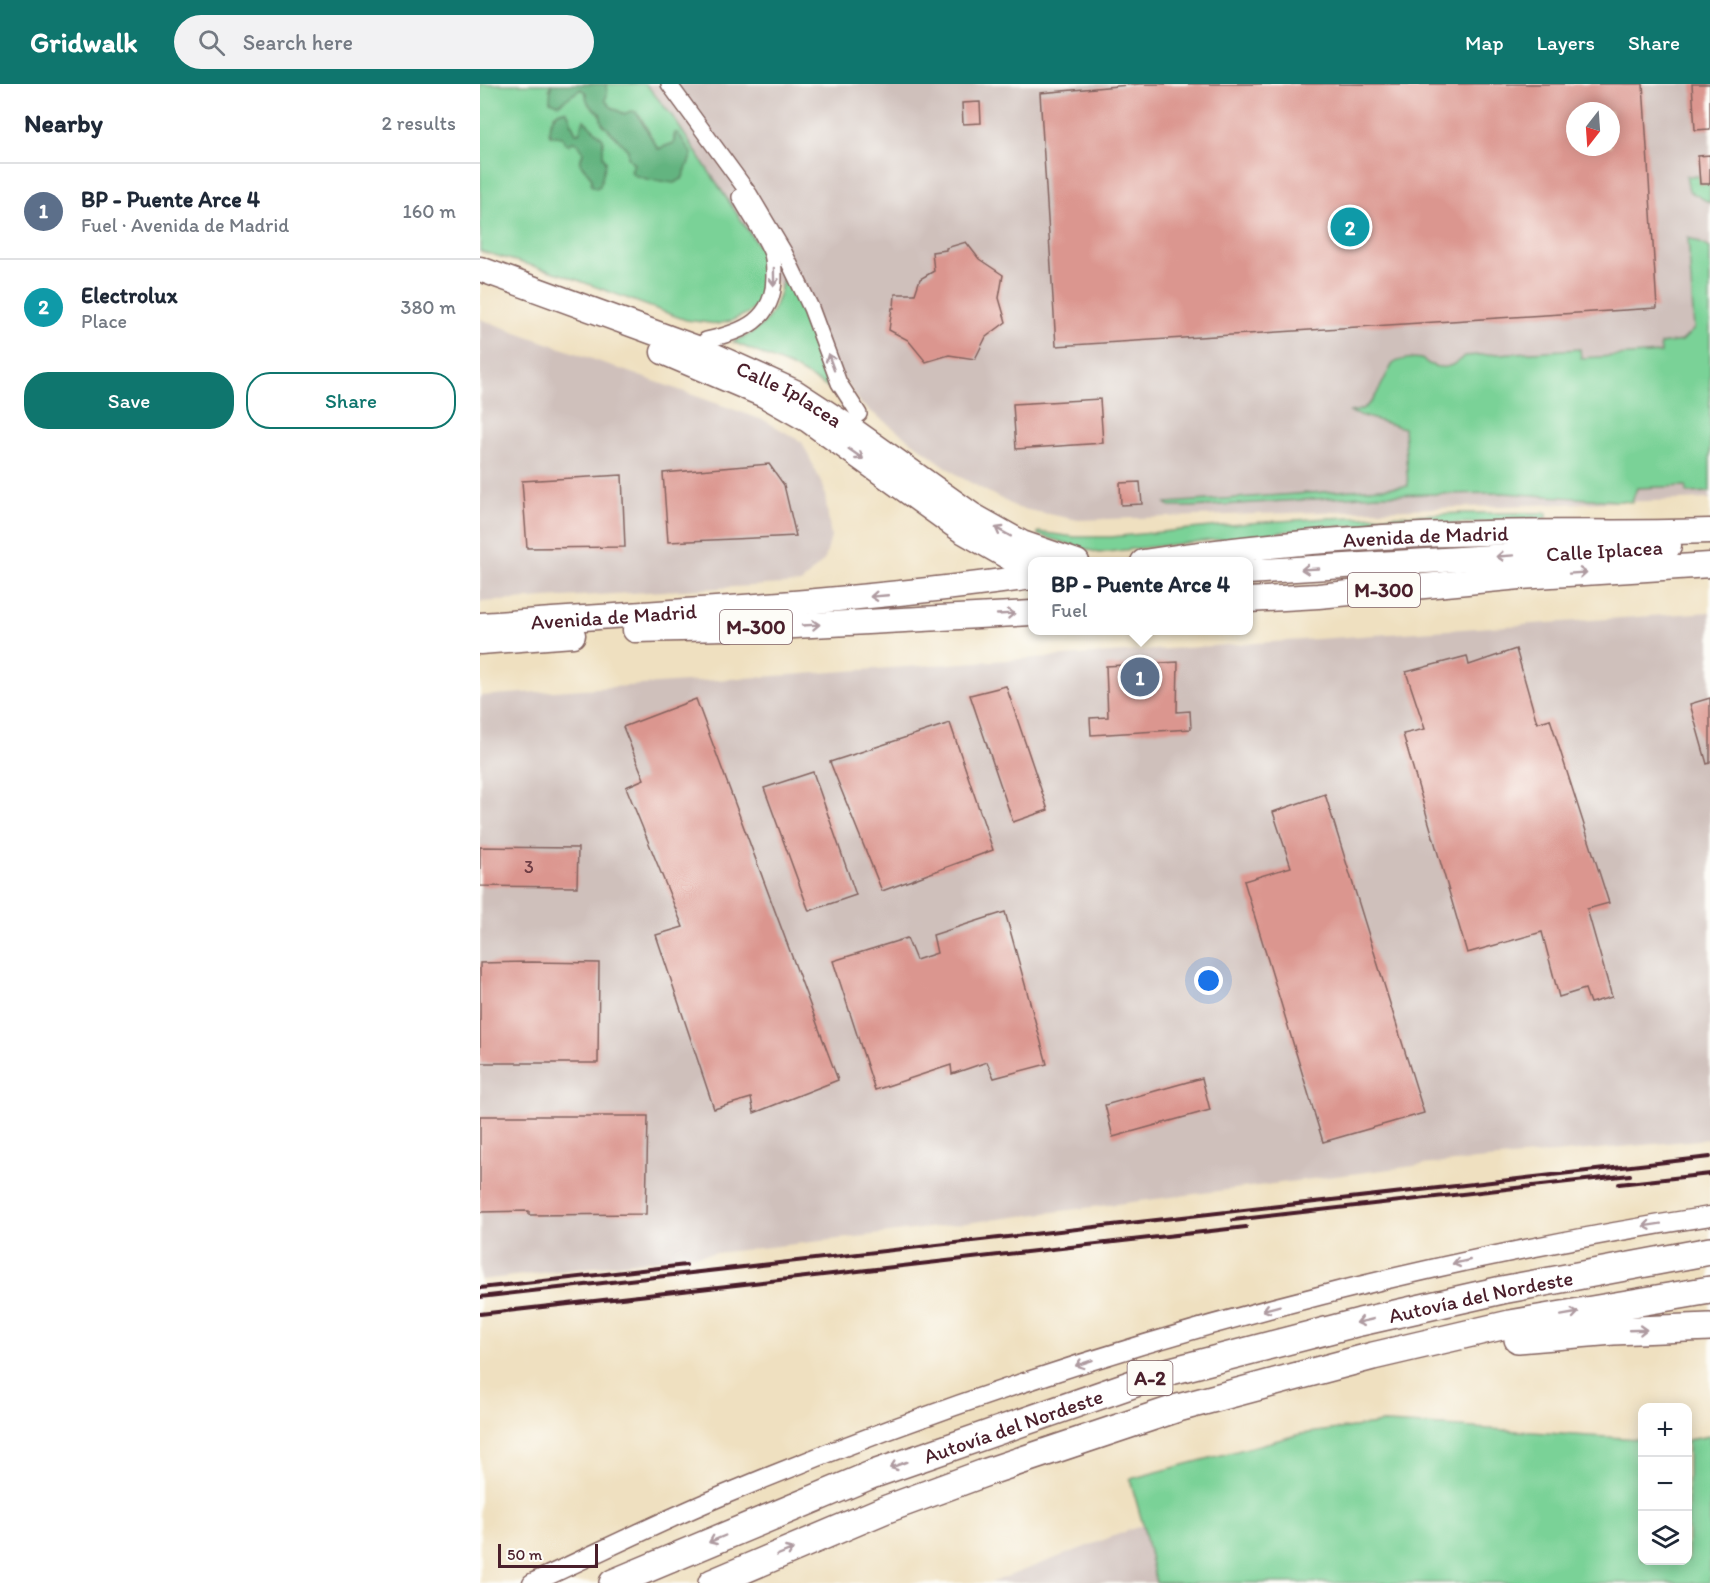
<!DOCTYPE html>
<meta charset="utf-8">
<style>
body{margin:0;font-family:Itim,sans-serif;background:#f2f2f3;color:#1f2937}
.controls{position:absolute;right:18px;bottom:18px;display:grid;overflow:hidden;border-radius:12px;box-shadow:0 3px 15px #0003}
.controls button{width:54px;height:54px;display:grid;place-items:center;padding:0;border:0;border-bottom:2px solid #e0e1e3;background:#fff;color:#1f2937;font:30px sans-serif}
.compass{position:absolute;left:1086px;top:18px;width:54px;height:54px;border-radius:50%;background:#fff;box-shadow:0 3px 15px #0003;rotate:197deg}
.scale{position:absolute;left:18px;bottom:15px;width:100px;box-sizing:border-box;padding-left:6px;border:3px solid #4a1f2b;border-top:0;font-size:16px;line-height:21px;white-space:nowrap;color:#4a1f2b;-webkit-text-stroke:4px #fdfcf7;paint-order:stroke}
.you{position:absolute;left:729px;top:897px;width:21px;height:21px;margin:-15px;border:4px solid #fff;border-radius:50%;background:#1a73e8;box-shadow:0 0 0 9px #1a73e833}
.badge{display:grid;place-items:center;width:39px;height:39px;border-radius:50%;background:#0f766e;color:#fff;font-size:20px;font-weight:700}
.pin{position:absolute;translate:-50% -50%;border:3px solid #fff;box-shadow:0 2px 6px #0006}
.popup{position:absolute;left:548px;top:473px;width:225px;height:78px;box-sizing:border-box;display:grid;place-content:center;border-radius:12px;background:#fff;filter:drop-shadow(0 2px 4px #0005);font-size:20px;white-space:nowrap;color:#747a83}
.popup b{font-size:22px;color:#1f2937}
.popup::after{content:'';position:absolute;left:50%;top:100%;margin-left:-12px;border:12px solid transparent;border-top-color:#fff}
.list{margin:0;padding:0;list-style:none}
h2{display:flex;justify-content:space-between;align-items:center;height:78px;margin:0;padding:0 24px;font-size:26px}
h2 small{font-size:20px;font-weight:400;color:#747a83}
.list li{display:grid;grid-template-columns:39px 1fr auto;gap:18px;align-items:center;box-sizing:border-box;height:96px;padding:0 24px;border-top:2px solid #e0e1e3}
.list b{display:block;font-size:22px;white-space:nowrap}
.list p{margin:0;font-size:20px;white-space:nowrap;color:#747a83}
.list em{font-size:20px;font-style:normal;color:#747a83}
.actions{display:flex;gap:12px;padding:18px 24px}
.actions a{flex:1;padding:14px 0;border:2px solid #0f766e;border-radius:24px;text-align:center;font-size:21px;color:#0f766e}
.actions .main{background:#0f766e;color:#fff}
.icon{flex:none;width:33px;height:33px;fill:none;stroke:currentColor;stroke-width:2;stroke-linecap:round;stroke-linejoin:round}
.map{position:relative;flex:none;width:1230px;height:1499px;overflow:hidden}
header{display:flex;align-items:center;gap:36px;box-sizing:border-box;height:84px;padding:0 30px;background:#0f766e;color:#fff}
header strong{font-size:28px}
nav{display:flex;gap:33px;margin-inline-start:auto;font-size:21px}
.search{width:420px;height:54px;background:#f2f2f3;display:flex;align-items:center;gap:15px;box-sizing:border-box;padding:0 21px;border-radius:33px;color:#747a83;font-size:22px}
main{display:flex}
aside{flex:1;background:#fff}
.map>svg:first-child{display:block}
.industrial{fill:#cfc0bb;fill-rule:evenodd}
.green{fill:#7ad297;stroke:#627861;stroke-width:1.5;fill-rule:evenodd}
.forest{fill:#63b480;stroke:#566a56;stroke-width:1.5}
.building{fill:#db968f;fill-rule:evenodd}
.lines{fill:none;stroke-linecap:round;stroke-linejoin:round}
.minor-casing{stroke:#84635f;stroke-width:18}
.tertiary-casing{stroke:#84635f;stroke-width:21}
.primary-casing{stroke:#84635f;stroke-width:27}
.motorway-casing{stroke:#84635f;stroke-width:30}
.minor{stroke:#fff;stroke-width:15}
.tertiary{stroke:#fff;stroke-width:18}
.primary{stroke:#fff;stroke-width:24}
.motorway{stroke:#fff;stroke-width:27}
.rail{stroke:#4a1f2b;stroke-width:4}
.oneway{stroke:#ae9aa0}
.labels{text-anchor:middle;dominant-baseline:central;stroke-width:5;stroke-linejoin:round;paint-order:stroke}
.number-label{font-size:18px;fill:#6e3d44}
.shield{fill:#fdfcf7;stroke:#806168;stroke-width:1.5}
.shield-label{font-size:20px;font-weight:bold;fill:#4a1f2b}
.street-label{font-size:21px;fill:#4a1f2b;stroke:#fdfcf7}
</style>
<header>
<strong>Gridwalk</strong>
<div class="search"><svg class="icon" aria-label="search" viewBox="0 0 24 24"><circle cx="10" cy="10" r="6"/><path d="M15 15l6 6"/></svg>Search here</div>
<nav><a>Map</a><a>Layers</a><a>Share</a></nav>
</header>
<main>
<aside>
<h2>Nearby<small>2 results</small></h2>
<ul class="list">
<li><span class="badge" style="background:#5c6f8a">1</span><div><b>BP - Puente Arce 4</b><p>Fuel · Avenida de Madrid</p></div><em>160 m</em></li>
<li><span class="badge" style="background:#0f9aa8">2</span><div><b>Electrolux</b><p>Place</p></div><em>380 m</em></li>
</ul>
<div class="actions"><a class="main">Save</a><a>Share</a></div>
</aside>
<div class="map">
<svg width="1230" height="1499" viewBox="0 0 1230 1499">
<rect width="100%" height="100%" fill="#fdfcf7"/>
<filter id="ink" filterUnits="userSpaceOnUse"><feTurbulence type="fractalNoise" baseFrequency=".0167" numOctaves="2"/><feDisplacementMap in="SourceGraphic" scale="12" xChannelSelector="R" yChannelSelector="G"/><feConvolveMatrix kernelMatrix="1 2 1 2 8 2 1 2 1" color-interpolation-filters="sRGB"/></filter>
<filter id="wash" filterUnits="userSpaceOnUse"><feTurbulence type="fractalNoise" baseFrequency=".008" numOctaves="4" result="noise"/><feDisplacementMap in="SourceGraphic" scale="24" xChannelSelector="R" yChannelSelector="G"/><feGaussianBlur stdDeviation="1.35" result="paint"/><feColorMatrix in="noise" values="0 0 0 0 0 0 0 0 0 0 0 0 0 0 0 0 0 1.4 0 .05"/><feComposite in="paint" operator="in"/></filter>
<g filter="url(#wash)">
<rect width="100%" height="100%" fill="#efe0c0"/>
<g class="industrial">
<path d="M 165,0 L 1230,0 L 1230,415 L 598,436 L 538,424 L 480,393 L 382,321 L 311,221 ZM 1095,27 L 1131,27 L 1131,63 L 1095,63 Z"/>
<polygon points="0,235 286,337 322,358 344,404 351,453 345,475 321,499 0,518"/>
<polygon points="1230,528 1230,1055 942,1081 385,1152 0,1196 0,612"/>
<polygon points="663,1441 676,1499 510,1499"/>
</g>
<g class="green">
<path d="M 0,0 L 71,0 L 69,5 L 85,15 L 101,5 L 106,9 L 109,21 L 120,29 L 122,39 L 148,66 L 148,73 L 154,80 L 202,95 L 212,70 L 194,52 L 194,59 L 178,65 L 160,32 C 145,31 134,28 124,16 L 126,0 L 166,0 L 193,33 L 281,166 L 285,182 L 286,195 L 281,217 L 268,229 L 251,237 L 237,240 L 206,236 L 81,190 L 0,167 ZM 80,27 L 86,27 L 96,49 L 99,50 L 104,36 L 126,78 L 122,88 L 112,94 L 100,79 L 103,68 L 98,59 L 79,52 L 74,31 Z"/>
<polygon points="1206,92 1219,92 1220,100 1230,100 1230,119 1209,107"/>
<path d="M 1208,153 L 1230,164 L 1230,408 L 1207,409 L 1206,402 L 1157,404 L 1152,418 L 1023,409 L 898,411 L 712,423 L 691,423 L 686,419 L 928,402 L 924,344 L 869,328 C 896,328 900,298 913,280 C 919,275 934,273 941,275 C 944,276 947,279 949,280 C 964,287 974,282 984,272 L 1100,265 L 1101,274 L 1181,269 L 1180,260 L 1202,257 L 1214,245 Z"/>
<path d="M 311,193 L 322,216 L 354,307 L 312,283 L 253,258 C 257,255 265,253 270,250 C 291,238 299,217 303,194 Z"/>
<polygon points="985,429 1067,429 1067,434 991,439 846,443 619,469 558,451 558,448 595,453 631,453 770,439 847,434"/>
<path d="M 903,1339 C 989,1342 1076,1351 1162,1355 L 1162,1476 L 1208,1476 L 1208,1356 L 1230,1352 L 1230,1499 L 676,1499 L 663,1441 L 650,1395 L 821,1350 Z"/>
</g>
<g class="forest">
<path d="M 71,0 L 126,0 L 127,11 L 125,16 L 131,23 L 144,30 L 151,27 L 156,28 L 178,65 L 194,59 L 195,49 L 198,49 L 212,70 L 202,95 L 194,99 L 167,95 L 154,91 L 151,87 L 154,80 L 148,73 L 148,66 L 122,39 L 120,29 C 111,23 106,20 106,9 L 101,5 L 79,20 L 70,17 Z"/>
<path d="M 80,27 L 86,27 C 92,33 91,42 96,49 L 99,49 L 104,36 L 123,54 L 123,72 L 126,78 L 120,102 L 116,104 L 111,101 L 112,94 L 100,79 L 103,68 L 98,59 L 91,58 L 89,61 L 85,59 L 82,53 L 70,51 C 67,42 73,31 80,27 Z"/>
</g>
<g id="blocks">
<g class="building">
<path d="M 660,0 L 1163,0 L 1177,224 L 576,262 L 560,9 ZM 1095,27 L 1131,27 L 1131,63 L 1095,63 Z"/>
<polygon points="1212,0 1230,0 1230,45 1215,46"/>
<polygon points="500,18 501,39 483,40 482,19"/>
<polygon points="1230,71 1230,100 1220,100 1218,72"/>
<polygon points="486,158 499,175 523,191 519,214 526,238 506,253 495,275 469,271 446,278 428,256 409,246 412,224 414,224 415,210 435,210 440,195 454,187 452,168 466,166 466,164"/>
<polygon points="620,315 623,359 536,365 533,320"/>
<polygon points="289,380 304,401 316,452 188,458 183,389"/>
<polygon points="142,391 145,463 47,464 42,397"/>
<polygon points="660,398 662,420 641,421 640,399"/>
<polygon points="1036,565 1057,639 1070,635 1129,819 1107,825 1132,913 1110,919 1105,905 1079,913 1062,848 987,869 923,650 945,645 926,588 987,572 989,581"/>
<polygon points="698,578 697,628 710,627 711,645 611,651 610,634 628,633 626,582"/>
<polygon points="526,602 568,726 533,738 490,611"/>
<polygon points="1230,614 1230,679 1227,680 1210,620"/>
<polygon points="216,615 358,996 274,1029 271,1014 234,1025 176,851 203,843 146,703 164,695 143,643"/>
<polygon points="470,639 513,766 402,807 350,678"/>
<polygon points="333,688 376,811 329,827 284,704"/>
<polygon points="845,710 944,1029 843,1058 764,797 811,783 793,728"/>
<polygon points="0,763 98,764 97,803 0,802"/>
<polygon points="525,828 567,980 514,994 507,978 472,990 471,981 395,1006 353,877 427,854 436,876 457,869 453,851"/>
<polygon points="51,878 119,879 118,979 0,979 0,879"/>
<polygon points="722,994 730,1026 633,1053 625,1021"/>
<polygon points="0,1032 168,1032 166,1130 49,1131 49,1127 0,1128"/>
</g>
</g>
</g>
<g filter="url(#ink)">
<use href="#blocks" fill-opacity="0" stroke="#84635f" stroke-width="1.5"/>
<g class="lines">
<g class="minor-casing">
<g id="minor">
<polyline points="189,0 270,111 304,168 331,224 359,299 379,330"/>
<path d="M 226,256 C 263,248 294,236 294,193 C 294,186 294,177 292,170 C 286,153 269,130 260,113"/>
</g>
</g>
<g class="tertiary-casing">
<path id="tertiary" d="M 52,1499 C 120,1468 187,1434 256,1406 C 569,1276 896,1184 1230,1132"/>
</g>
<g class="primary-casing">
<g id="primary">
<path id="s1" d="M 0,185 L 222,266 L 315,308 L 370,344 L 492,431 L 542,459 L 597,478"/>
<polyline points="183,268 284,311 328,336 481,446 537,478 552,484"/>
<path id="s2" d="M 663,478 C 777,461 892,451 1007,449 C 1081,447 1156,450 1230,447"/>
<path id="s3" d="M 768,488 L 1189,462"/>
<polyline points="768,516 838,512 1040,493 1230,481"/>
<path id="s4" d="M 0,541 C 185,528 369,519 552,493"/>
<polyline points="155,546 295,543 552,529"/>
<polyline points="0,558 93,551"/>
</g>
</g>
<g class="motorway-casing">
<g id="motorway">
<polyline points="1038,1255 1133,1247 1230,1243"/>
<path id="s5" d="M 133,1499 L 391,1391 L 687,1288 L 880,1238 L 1022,1206 L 1230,1167"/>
<polyline points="232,1499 404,1426 507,1388 698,1324 893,1272 1030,1240 1230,1206"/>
</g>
</g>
<use href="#minor" class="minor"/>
<use href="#tertiary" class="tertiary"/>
<use href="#primary" class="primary"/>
<use href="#motorway" class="motorway"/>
<g class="rail">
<polyline points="1139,1100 1230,1090"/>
<polyline points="753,1136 1150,1091"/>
<polyline points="0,1204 206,1181"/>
<polyline points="0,1213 1230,1073"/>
<polyline points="0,1230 766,1143"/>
</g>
</g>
<defs><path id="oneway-shaft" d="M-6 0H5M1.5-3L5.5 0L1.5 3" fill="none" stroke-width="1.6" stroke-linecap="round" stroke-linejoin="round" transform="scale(1.5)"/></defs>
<g class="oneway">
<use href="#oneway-shaft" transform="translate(294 193) rotate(89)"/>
<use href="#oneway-shaft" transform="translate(351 278) rotate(-110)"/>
<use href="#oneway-shaft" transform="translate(376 370) rotate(35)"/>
<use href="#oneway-shaft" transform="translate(523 448) rotate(-151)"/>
<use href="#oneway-shaft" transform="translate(1025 472) rotate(176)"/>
<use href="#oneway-shaft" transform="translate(830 485) rotate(177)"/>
<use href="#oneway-shaft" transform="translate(1098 489) rotate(-4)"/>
<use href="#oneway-shaft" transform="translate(399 512) rotate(175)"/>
<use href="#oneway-shaft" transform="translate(526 530) rotate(-3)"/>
<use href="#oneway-shaft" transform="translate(331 541) rotate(-3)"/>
<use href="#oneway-shaft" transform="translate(1172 1141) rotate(171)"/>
<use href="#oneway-shaft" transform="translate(981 1178) rotate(167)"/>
<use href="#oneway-shaft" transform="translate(791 1224) rotate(165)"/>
<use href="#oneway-shaft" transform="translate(1090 1230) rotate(-10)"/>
<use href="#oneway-shaft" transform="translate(885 1237) rotate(167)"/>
<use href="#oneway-shaft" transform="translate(1158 1246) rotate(-2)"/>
<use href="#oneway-shaft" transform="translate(604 1279) rotate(162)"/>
<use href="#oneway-shaft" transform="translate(418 1381) rotate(160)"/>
<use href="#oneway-shaft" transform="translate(237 1455) rotate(157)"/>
<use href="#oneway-shaft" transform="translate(305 1468) rotate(-23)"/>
</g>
</g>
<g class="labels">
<g class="number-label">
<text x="49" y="783">3</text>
</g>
<g class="shield">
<rect x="868" y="489" width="72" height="34" rx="4.5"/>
<rect x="240" y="526" width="72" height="34" rx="4.5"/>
<rect x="647.5" y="1277" width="45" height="34" rx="4.5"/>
</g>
<g class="shield-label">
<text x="904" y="506">M-300</text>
<text x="276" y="543">M-300</text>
<text x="670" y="1294">A-2</text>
</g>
<g class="street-label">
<text stroke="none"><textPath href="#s1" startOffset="334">Calle Iplacea</textPath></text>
<text stroke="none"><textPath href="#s2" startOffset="284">Avenida de Madrid</textPath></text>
<text stroke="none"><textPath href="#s3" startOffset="357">Calle Iplacea</textPath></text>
<text stroke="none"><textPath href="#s4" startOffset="134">Avenida de Madrid</textPath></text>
<text stroke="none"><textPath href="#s5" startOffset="916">Autovía del Nordeste</textPath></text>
<text stroke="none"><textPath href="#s5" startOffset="430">Autovía del Nordeste</textPath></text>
</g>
</g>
</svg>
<div class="controls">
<button>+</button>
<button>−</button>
<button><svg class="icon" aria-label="layers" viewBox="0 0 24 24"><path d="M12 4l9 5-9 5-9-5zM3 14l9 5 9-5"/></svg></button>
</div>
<svg class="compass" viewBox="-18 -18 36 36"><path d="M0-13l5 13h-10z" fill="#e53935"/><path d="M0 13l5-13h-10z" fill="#747a83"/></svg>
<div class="scale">50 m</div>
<div class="you"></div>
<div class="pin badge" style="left:660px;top:593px;background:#5c6f8a">1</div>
<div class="popup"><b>BP - Puente Arce 4</b>Fuel</div>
<div class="pin badge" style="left:870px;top:143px;background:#0f9aa8">2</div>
</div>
</main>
